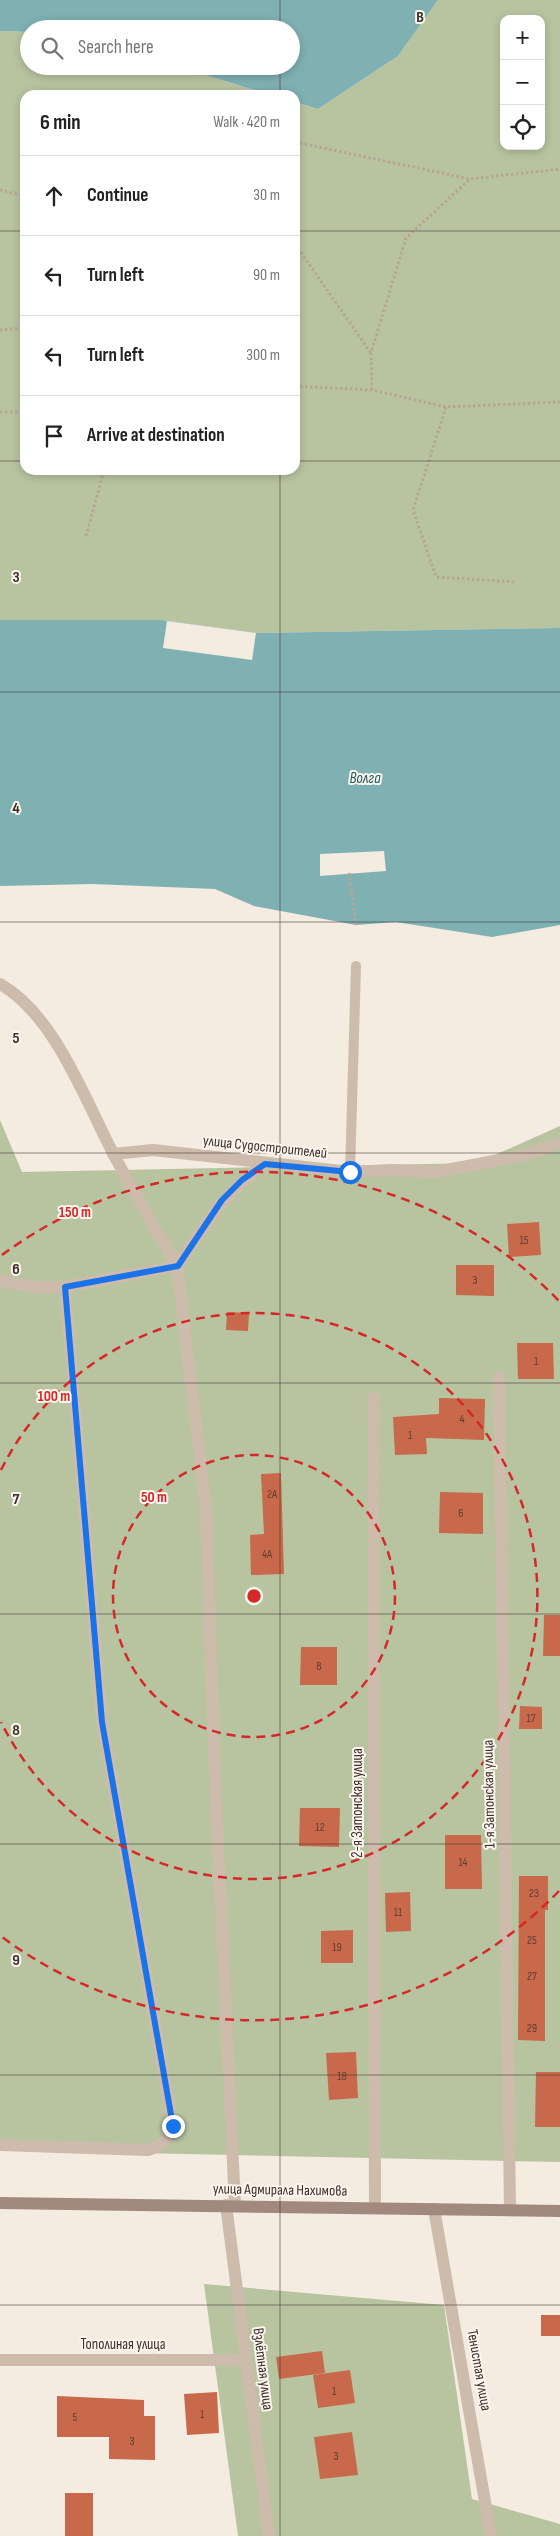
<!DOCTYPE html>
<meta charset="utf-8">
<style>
body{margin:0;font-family:"Sofia Sans Condensed",sans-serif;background:#f6f6f6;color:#222}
.controls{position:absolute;right:15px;top:15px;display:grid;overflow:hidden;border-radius:10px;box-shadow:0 2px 8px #0003}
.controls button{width:45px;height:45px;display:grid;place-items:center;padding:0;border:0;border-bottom:1px solid #e0e0e0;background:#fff;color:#222;font:25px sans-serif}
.stop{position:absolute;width:15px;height:15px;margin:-11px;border:4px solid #1a73e8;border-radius:50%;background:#fff}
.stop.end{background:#1a73e8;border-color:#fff;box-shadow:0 1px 5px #0008}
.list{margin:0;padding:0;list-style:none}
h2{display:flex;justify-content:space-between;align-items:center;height:65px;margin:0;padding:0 20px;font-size:21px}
h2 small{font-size:16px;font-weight:400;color:#767676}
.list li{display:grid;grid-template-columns:32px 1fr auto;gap:15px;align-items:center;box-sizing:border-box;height:80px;padding:0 20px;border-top:1px solid #e0e0e0}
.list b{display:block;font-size:19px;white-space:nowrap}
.list em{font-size:16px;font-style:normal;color:#767676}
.icon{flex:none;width:28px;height:28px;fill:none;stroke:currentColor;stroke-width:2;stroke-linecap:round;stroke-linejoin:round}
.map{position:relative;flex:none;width:560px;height:2536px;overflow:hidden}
.search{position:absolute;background:#fff;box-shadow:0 2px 8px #0003;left:20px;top:20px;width:280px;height:55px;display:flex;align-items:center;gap:12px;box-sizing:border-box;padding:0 18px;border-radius:28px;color:#767676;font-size:19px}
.panel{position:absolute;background:#fff;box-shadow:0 2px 8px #0003;left:20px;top:90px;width:280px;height:385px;border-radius:15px}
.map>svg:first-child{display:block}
.green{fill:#b8c4a0;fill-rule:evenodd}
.water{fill:#7fb0b2}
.pier{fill:#f4ebe1}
.building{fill:#c8694b}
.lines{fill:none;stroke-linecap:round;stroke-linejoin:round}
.path{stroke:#b9a596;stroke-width:3;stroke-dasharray:2.5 2.5;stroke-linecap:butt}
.service{stroke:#cdbbac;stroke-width:10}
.minor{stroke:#cdbbac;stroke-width:12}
.secondary{stroke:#a18a7d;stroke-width:12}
.route{stroke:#1a73e8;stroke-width:6}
.grid{fill:none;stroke:#3b302b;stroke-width:1;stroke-opacity:0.55}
.ring{fill:none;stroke:#d62828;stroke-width:2.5;stroke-dasharray:9 6}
.labels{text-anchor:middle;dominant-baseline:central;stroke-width:4;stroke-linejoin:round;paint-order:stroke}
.number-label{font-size:12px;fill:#5e3e33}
.street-label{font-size:15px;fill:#3b302b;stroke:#fbf5ee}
.water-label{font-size:16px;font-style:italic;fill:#1f5a5e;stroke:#fbf5ee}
.grid-label{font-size:16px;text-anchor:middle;font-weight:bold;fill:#3b302b;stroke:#fbf5ee;stroke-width:4;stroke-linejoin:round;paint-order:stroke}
.centre{fill:#d62828;stroke:#fbf5ee;stroke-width:2.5}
.ring-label{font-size:15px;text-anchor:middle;font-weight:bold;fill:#d62828;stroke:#fbf5ee;stroke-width:4;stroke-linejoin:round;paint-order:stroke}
</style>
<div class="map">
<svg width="560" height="2536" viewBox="0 0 560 2536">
<rect width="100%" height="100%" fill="#f4ebe1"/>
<g class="green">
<path d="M 438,0 L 560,0 L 560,628 L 256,633 L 162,620 L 0,620 L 0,31 L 29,32 L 29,66 L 176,66 L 271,95 L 25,95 L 25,470 L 295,470 L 295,102 L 318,109 L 398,56 ZM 504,19 L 541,19 L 541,146 L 504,146 Z"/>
<polygon points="0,1120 22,1172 477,1163 560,1126 560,2162 0,2150"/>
<polygon points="204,2284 444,2305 472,2499 560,2524 560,2536 238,2536"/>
</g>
<g class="water">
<polygon points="0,0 438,0 398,56 318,109 295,102 295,95 271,95 176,66 291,66 291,29 29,29 29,32 0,31"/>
<polygon points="0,620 162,620 256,633 560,628 560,925 492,937 396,922 356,925 254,906 215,889 93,884 0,886"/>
</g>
<g class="pier">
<polygon points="167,621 256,633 252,660 163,648"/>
<polygon points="384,851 386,871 320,876 320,854"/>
</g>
<g class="building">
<polygon points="539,1222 541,1255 509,1257 507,1224"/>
<polygon points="456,1265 494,1265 494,1296 456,1295"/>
<polygon points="227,1312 249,1313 248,1331 226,1330"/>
<polygon points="517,1343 553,1343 554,1379 518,1379"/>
<polygon points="439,1398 485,1399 484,1440 426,1438 427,1454 395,1455 393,1417 439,1414"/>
<polygon points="281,1473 284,1574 251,1575 250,1535 264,1534 261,1474"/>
<polygon points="440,1492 483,1493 483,1534 439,1533"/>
<polygon points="544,1615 560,1615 560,1656 543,1656"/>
<polygon points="301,1647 337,1647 337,1685 300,1685"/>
<polygon points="520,1706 542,1707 542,1729 519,1729"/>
<polygon points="300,1808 340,1808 339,1847 299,1846"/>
<polygon points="445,1835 481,1835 482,1889 445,1889"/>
<polygon points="519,1876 548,1876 548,1910 545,1910 545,2041 518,2040"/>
<polygon points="410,1892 411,1931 386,1932 385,1893"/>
<polygon points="353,1930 353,1963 321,1963 321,1931"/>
<polygon points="356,2052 358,2098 329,2100 326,2053"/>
<polygon points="536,2072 560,2072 560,2127 535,2127"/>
<rect x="541" y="2315" width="19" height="21"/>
<polygon points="322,2351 325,2373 279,2379 276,2357"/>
<polygon points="350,2370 355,2403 318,2408 313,2375"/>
<polygon points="217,2392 219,2433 187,2435 184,2394"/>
<polygon points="57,2396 144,2400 144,2416 155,2416 155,2460 109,2459 109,2437 57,2437"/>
<polygon points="352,2432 358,2475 320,2479 314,2437"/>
<rect x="65" y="2493" width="28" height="43"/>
</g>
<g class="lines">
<g class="path">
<polyline points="295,142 470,179 560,169"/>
<polyline points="0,190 25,196"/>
<polyline points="295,244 371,353"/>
<polyline points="0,330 25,328"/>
<polyline points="295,386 372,390 446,407 560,402"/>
<polyline points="372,390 371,353 406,238 470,179"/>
<polyline points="446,407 413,510 436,577 517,582"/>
<polyline points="0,412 25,412"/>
<polyline points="86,536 104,470"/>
<polyline points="349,873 356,925"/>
</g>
<polyline class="service" points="350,1172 356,966"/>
<g class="minor">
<path d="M 0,984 C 55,1015 85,1100 113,1153 C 133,1192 156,1229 177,1266 L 65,1287 L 39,1287 L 0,1281"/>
<polyline points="113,1154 153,1150 350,1172 392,1170 436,1172 525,1155 560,1143"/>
<polyline points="499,1377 510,2210"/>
<polyline points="373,1398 375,2207"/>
<path d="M 0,2145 L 148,2150 C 163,2146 167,2140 173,2126 L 102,1722 L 65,1287"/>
<polyline points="226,2205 269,2536"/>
<path d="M 235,2206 L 215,1779 L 206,1509 L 177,1266 C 206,1224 222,1194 265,1164"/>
<polyline points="434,2209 491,2536"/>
<polyline points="0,2360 245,2360"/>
</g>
<polyline class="secondary" points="0,2203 560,2211"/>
</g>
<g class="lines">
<polyline class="route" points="173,2126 102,1722 65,1287 178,1266 222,1200 242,1180 265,1164 350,1172"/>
</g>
<path class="grid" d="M 280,0 L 280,29M 280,66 L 280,95M 0,231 L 25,231M 295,231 L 560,231M 0,461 L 25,461M 295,461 L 560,461M 280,470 L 280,2536M 0,692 L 560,692M 0,922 L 560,922M 0,1153 L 560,1153M 0,1383 L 560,1383M 0,1614 L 560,1614M 0,1844 L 560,1844M 0,2075 L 560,2075M 0,2305 L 560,2305"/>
<g class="ring">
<circle cx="254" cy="1596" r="141"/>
<path d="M1 1470A283 283 0 1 1 1 1722"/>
<path d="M559 1891A424 424 0 0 1 2 1937M2 1255A424 424 0 0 1 559 1301"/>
</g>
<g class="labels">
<g class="number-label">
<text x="524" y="1240">15</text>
<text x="475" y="1280">3</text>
<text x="536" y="1361">1</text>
<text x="462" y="1419">4</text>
<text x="410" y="1435">1</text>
<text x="272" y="1494">2А</text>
<text x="461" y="1513">6</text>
<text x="267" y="1554">4А</text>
<text x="319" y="1666">8</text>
<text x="531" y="1718">17</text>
<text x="320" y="1827">12</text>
<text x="463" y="1862">14</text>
<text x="534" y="1893">23</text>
<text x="398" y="1912">11</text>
<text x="532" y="1940">25</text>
<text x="337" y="1947">19</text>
<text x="532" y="1976">27</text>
<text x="532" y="2028">29</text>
<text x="342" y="2076">18</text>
<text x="334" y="2391">1</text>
<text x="202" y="2414">1</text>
<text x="75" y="2417">5</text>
<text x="132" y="2441">3</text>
<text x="336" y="2456">3</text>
</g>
<g class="street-label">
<text transform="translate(265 1147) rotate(6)">улица Судостроителей</text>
<text transform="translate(489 1794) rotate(-91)">1-я Затонская улица</text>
<text transform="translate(357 1803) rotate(-90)">2-я Затонская улица</text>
<text transform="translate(280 2190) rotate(1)">улица Адмирала Нахимова</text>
<text x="123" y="2344">Тополиная улица</text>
<text transform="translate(263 2369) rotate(83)">Взлётная улица</text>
<text transform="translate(479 2370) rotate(80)">Тенистая улица</text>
</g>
<g class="water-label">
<text x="365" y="778">Волга</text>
</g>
</g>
<g class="grid-label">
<text x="420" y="22">B</text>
<text x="16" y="582">3</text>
<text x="16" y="813">4</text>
<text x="16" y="1043">5</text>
<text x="16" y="1274">6</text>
<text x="16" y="1504">7</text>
<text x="16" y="1735">8</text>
<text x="16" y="1965">9</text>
</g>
<circle cx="254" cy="1596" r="8" class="centre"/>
<g class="ring-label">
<text x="75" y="1217">150 m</text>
<text x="54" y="1401">100 m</text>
<text x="154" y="1502">50 m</text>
</g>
</svg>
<div class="controls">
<button>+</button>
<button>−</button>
<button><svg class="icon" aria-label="locate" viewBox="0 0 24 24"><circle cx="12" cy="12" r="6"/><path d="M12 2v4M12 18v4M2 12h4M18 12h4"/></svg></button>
</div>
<div class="stop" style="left:350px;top:1172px"></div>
<div class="stop end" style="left:173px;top:2126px"></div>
<div class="search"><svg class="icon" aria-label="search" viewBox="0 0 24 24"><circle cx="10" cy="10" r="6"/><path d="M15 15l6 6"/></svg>Search here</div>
<section class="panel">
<h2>6 min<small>Walk · 420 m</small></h2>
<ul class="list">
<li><svg class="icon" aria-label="ahead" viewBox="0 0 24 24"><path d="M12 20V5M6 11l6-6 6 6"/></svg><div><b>Continue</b></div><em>30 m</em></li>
<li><svg class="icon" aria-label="left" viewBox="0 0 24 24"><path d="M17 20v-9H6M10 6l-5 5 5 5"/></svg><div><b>Turn left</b></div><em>90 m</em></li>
<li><svg class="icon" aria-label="left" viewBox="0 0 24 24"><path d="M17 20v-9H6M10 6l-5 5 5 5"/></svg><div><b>Turn left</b></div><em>300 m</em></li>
<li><svg class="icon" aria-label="arrive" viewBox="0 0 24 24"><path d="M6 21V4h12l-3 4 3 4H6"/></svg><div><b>Arrive at destination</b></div></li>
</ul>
</section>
</div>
